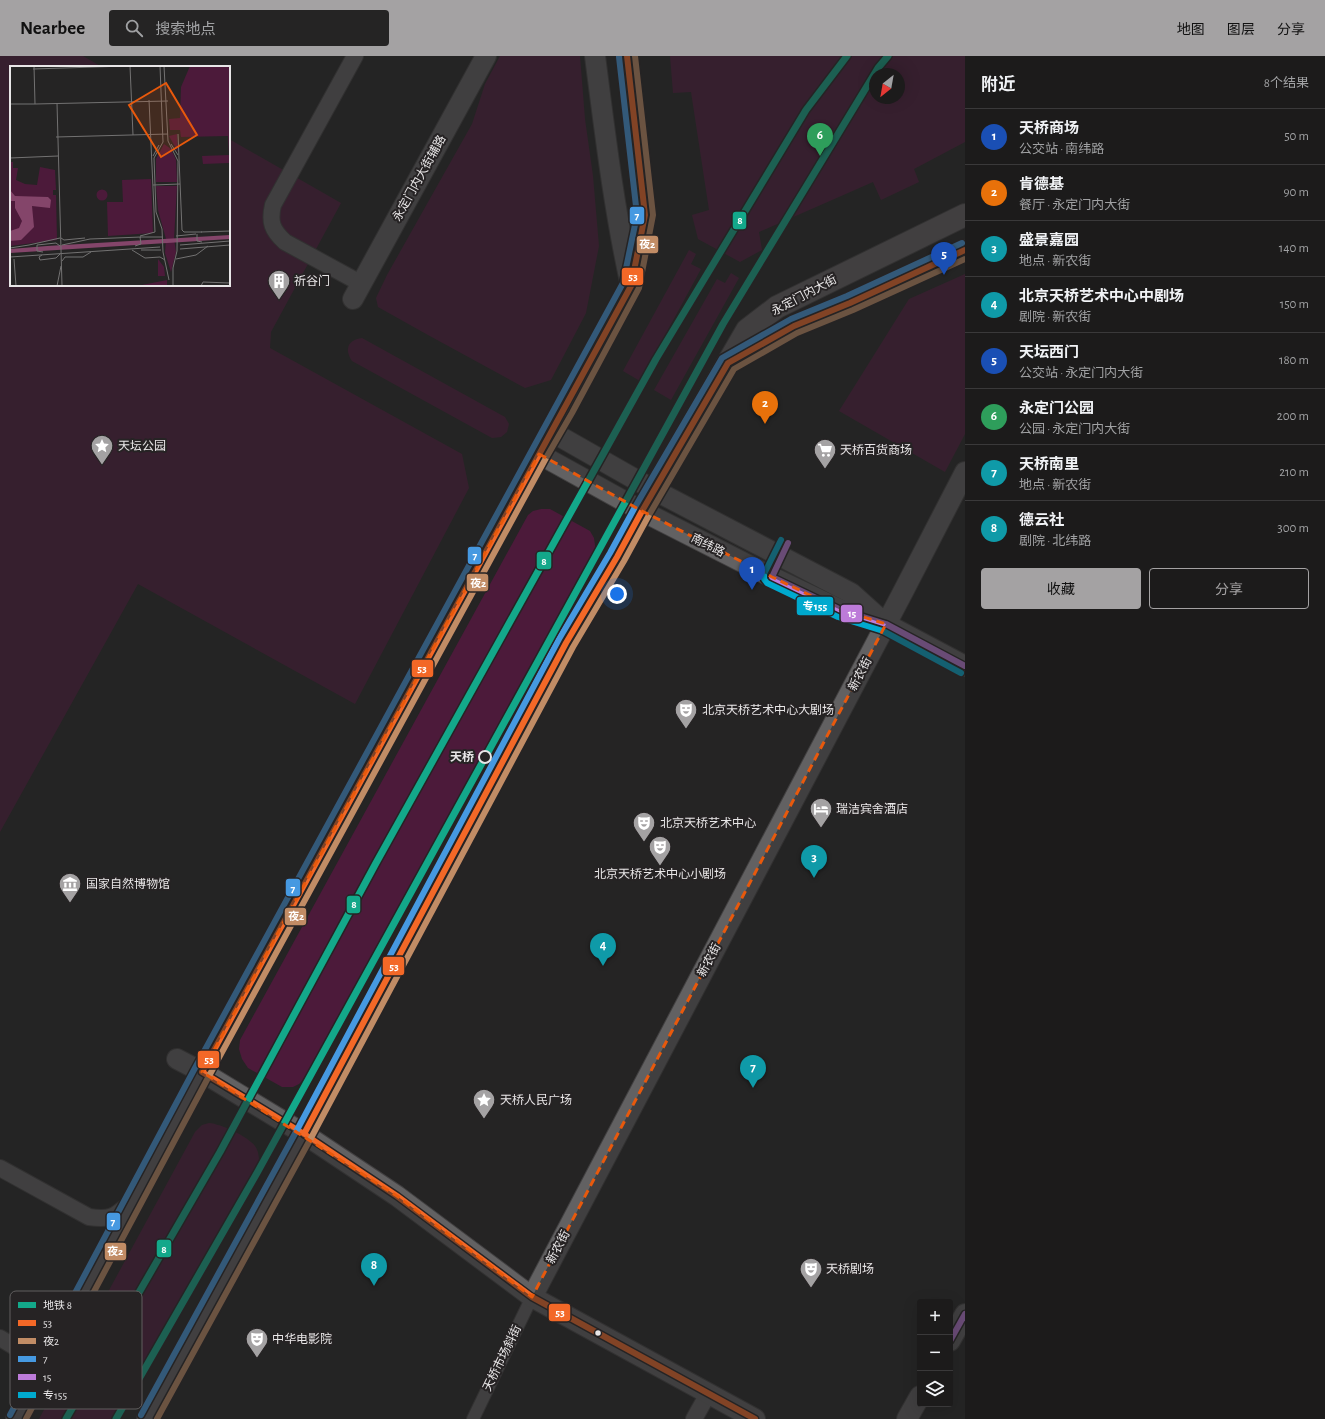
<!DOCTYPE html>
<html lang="zh">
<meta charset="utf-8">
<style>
body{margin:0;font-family:"Alegreya Sans","Noto Sans SC",sans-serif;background:#252424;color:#f1f3f6}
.controls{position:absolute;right:12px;bottom:12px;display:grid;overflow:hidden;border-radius:4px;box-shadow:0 4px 16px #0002}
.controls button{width:36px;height:36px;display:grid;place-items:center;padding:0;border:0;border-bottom:1px solid #3a393a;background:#1c1b1b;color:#f1f3f6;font:20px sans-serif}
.compass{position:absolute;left:869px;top:12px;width:36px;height:36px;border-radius:50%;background:#1c1b1b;box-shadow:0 4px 16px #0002;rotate:211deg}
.you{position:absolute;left:617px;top:538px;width:14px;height:14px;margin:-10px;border:3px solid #fff;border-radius:50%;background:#1a73e8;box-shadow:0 0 0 6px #1a73e833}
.badge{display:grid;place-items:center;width:26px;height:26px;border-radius:50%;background:#a4a2a3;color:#fff;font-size:13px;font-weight:700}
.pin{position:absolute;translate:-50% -33px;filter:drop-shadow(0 1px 2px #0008)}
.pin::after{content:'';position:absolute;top:21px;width:14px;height:12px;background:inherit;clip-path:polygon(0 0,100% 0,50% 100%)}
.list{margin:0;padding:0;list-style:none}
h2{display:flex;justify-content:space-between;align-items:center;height:52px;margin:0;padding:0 16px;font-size:17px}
h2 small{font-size:13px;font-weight:400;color:#a0a1a3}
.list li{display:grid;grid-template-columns:26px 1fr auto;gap:12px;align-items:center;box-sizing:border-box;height:56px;padding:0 16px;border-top:1px solid #3a393a}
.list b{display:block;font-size:15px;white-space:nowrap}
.list p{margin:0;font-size:13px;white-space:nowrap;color:#a0a1a3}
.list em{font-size:13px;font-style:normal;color:#a0a1a3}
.actions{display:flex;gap:8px;padding:12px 16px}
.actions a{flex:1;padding:9px 0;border:1px solid #a4a2a3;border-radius:4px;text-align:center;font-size:14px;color:#a4a2a3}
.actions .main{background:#a4a2a3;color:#111}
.icon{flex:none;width:22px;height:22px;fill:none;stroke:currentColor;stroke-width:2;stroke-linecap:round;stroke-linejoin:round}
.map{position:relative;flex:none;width:965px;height:1363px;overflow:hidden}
header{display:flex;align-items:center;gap:24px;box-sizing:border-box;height:56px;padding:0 20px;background:#a4a2a3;color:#111}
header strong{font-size:19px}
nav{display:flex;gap:22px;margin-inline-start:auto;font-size:14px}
.search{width:280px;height:36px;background:#252424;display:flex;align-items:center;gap:10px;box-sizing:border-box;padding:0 14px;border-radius:4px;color:#a0a1a3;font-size:15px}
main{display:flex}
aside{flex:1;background:#1c1b1b}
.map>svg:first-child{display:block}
.green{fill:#4c1a3a;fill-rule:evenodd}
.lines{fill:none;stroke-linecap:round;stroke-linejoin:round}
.pedestrian-casing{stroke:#424041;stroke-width:14}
.minor-casing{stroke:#424041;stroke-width:18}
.tertiary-casing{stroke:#424041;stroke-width:22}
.primary-casing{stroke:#424041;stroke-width:24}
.pedestrian{stroke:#626162;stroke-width:12}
.minor{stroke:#626162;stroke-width:16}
.tertiary{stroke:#626162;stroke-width:20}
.primary{stroke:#646062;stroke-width:22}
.bus-1-casing{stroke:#262324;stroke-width:9}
.bus-2-casing{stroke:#262324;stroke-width:9}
.bus-3-casing{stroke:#262324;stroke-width:9}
.bus-4-casing{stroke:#262324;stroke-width:9}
.bus-5-casing{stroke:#262324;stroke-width:9}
.bus-1{stroke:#f36827;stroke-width:6}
.bus-2{stroke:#c18c65;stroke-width:6}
.bus-3{stroke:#4699e1;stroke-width:6}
.bus-4{stroke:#bd7bd9;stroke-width:6}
.bus-5{stroke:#00a9ce;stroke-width:6}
.metro-1-casing{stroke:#262324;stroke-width:10}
.metro-1{stroke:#13a88a;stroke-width:7}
.marked{fill:none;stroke:#e8590c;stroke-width:3;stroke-dasharray:8 5;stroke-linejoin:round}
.stop-dot{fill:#262324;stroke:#e8e6e7;stroke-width:2}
.bus-dot{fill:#e8e6e7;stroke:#262324;stroke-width:1.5}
.labels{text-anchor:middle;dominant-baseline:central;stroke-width:4;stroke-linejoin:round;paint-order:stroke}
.street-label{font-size:12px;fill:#e8e6e7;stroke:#262324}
.poi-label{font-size:12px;fill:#e8e6e7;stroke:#262324;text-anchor:start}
.stop-label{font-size:12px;font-weight:bold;fill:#e8e6e7;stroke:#262324;text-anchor:end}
.inset-road{fill:none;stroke:#737272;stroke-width:1}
.view{fill:#e8590c;fill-opacity:0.15;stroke:#e8590c;stroke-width:2}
.inset-edge{fill:none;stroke:#e8e6e7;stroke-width:2}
.key{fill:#262324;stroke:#605e5e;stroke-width:1}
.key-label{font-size:11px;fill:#e8e6e7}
.line-badge{stroke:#262324;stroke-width:1.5}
.badge-label{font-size:11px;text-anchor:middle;font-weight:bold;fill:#fff}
</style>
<header>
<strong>Nearbee</strong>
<div class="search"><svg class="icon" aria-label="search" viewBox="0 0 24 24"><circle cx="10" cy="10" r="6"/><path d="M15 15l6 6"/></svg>搜索地点</div>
<nav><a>地图</a><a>图层</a><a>分享</a></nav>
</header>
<main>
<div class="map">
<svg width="965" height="1363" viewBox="0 0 965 1363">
<rect width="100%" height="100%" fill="#252424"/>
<g class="green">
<polygon points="0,0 83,0 102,11 11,11 11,229 229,229 229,83 341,147 271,276 270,292 462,398 469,432 355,648 138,528 0,776"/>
<polygon points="500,0 580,0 585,63 593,120 599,190 586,257 551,324 525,332 428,279 378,251 376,242 387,219 472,68 485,28"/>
<path d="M 670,0 L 965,0 L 965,86 L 914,113 L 919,126 L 881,144 L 873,126 L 759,176 L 762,194 L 740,206 L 698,183 L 692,159 L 709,154 L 691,36 L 673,37 ZM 875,18 L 899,18 L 899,42 L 875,42 Z"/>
<polygon points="689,194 696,198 691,208 701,213 640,325 623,315"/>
<polygon points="731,217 739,222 671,344 654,334 717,223 725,227"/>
<polygon points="965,218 965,378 945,416 839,355 909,243"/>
<path d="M 362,282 L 505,361 L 509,368 L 507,376 L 501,381 L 492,382 L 352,305 C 344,293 348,284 362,282 Z"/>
<polygon points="541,453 550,453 590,475 594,482 596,497 305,1022 299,1028 293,1031 282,1031 248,1012 242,1003 239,993 240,984 528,459 533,455"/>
<path d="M 209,1067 C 221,1068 247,1080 255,1090 C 259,1096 259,1102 259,1109 L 119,1363 L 39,1363 L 195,1076 L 202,1069 Z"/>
</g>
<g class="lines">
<g class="pedestrian-casing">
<polyline id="pedestrian" points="473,1363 532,1241"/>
</g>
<g class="minor-casing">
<g id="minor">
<path d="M 355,0 L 273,149 C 269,166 272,174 285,186 L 362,228"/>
<path d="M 0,1112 L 89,1161 C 111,1164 114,1161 130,1147"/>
<polyline points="0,1282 46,1310"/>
<polyline points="694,1363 708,1338"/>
</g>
</g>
<g class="tertiary-casing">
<g id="tertiary">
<path d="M 595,0 C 605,77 614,154 631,230"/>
<polyline points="353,243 486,0"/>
<polyline points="728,307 794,270 850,247 965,194"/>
<polyline points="552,376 654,434 851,537 881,564"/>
<polyline points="539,398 642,455 772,521 841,554 886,568 965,610"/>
<polyline points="177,1003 202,1016 304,1078 397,1140 532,1241 755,1363"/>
<polyline points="532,1241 904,534 965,416"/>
<polyline points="950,1285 965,1258"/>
<polyline points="907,1363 920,1340"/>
</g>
</g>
<g class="primary-casing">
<g id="primary">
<polyline points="17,1363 202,1016 539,398 565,353 631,230 645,159 627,0"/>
<polyline points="148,1363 304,1078 566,587 617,501 642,455 747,274 777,251 965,159"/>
</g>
</g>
<use href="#pedestrian" class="pedestrian"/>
<use href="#minor" class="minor"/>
<use href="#tertiary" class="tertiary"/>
<use href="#primary" class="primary"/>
<g class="bus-1-casing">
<g id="bus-1">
<polyline points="627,0 645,159 631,230 202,1016 304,1078 397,1140 532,1241 755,1363"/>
<polyline points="304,1078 566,587 617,501 642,455 728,307 794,270 850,247 965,194"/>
</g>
</g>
<g class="bus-2-casing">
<g id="bus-2">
<polyline points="26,1363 209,1020 546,402 572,357 639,232 653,159 635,0"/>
<polyline points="157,1363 311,1082 573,591 624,505 649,459 734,313 797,277 853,254 965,203"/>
</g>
</g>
<g class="bus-3-casing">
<g id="bus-3">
<polyline points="10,1359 195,1012 623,227 637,159 619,1"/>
<polyline points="141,1359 297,1074 559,583 610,497 635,451 722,302 791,263 847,240 962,187"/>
</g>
</g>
<g class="bus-4-casing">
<g id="bus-4">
<polyline points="788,487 772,521 841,554 886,568 965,610"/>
<polyline points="950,1285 965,1258"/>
</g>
</g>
<g class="bus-5-casing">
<polyline id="bus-5" points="781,484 764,518 764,523 767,527 838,561 883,575 961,617"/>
</g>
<use href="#bus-1" class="bus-1"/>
<use href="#bus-2" class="bus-2"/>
<use href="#bus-3" class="bus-3"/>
<use href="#bus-4" class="bus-4"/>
<use href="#bus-5" class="bus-5"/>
<g class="metro-1-casing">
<g id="metro-1">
<polyline points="66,1363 220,1096 376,807 656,303 806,54 847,0"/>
<polyline points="116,1363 257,1117 723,268 878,12 888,0"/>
</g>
</g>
<use href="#metro-1" class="metro-1"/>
</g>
<path d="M0 0H965V1363H0ZM 539,398 L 642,455 L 772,521 L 841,554 L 886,568 L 532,1241 L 397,1140 L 202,1016 Z" fill="#252424" fill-opacity=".55" fill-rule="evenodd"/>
<path class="marked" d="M 539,398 L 642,455 L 772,521 L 841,554 L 886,568 L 532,1241 L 397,1140 L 202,1016 Z"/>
<defs>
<g id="building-pin" transform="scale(1.15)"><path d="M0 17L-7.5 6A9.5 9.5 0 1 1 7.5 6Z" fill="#a4a2a3" stroke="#262324"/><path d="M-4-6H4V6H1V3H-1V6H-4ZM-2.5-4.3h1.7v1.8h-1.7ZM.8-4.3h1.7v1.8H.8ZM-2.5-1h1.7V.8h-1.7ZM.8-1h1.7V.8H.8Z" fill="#fff"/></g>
<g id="sight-pin" transform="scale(1.15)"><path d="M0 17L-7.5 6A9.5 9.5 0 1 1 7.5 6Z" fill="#a4a2a3" stroke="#262324"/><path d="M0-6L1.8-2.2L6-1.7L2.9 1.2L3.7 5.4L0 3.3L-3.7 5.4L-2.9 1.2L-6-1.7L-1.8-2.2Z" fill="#fff"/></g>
<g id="supermarket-pin" transform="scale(1.15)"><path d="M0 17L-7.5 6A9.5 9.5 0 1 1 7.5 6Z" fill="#a4a2a3" stroke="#262324"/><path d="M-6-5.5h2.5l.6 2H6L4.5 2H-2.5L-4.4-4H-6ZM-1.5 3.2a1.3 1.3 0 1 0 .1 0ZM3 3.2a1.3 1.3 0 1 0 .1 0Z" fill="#fff"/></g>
<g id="theatre-pin" transform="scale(1.15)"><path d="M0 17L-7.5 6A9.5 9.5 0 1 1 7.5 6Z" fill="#a4a2a3" stroke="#262324"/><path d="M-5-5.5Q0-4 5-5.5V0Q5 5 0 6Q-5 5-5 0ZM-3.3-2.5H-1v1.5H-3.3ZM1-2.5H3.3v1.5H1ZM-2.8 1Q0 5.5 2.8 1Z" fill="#fff"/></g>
<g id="hotel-pin" transform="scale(1.15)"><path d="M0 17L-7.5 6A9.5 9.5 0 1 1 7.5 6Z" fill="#a4a2a3" stroke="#262324"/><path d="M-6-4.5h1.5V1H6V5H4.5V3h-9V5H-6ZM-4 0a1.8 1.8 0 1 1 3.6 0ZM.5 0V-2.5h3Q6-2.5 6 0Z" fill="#fff"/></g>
<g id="museum-pin" transform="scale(1.15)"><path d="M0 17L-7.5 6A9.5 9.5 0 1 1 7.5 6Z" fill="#a4a2a3" stroke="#262324"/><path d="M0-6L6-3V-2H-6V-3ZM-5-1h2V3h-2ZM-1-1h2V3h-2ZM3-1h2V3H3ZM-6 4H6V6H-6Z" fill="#fff"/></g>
</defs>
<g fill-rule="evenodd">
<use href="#building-pin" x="279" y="225"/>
<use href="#sight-pin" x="102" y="390"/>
<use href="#supermarket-pin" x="825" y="394"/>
<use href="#theatre-pin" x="686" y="654"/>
<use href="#hotel-pin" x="821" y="753"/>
<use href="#theatre-pin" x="644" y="767"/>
<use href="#theatre-pin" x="660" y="791"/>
<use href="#museum-pin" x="70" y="828"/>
<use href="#sight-pin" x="484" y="1044"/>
<use href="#theatre-pin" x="811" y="1213"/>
<use href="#theatre-pin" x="257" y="1283"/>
</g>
<circle class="stop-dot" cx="485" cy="701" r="6"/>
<circle class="bus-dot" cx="598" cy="1277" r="3.5"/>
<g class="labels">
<g class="street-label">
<text transform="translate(419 122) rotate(-61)">永定门内大街辅路</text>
<text transform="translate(804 239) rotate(-28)">永定门内大街</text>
<text transform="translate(708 489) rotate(27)">南纬路</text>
<text transform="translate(860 618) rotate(-62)">新农街</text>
<text transform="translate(709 904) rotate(-62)">新农街</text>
<text transform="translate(558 1191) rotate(-62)">新农街</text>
<text transform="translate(502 1302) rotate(-64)">天桥市场斜街</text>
</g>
<g class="poi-label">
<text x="294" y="225">祈谷门</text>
<text x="118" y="390">天坛公园</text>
<text x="840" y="394">天桥百货商场</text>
<text x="702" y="654">北京天桥艺术中心大剧场</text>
<text x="836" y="753">瑞洁宾舍酒店</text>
<text x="660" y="767">北京天桥艺术中心</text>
<text x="660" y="818" text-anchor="middle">北京天桥艺术中心小剧场</text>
<text x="86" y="828">国家自然博物馆</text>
<text x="500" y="1044">天桥人民广场</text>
<text x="826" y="1213">天桥剧场</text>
<text x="272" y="1283">中华电影院</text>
</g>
<g class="stop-label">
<text x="474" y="701">天桥</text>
</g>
</g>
<g transform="translate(10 10)">
<rect width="220" height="220" fill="#252424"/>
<path d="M 180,0 L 220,0 L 220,113 L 219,97 L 193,98 L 192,90 L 219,89 L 218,70 L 171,71 L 170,64 L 160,64 L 159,53 L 170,52 L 171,21 ZM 167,68 L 168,86 L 159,70 ZM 154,78 L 161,83 L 166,94 L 167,116 L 146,116 L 146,93 ZM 0,96 L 3,96 L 3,102 L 8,102 L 6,114 L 15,118 L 27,119 L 30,101 L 45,104 L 46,124 L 43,124 L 43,129 L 46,129 L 47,174 L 0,180 ZM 141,113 L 143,167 L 98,170 L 97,136 L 113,136 L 112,114 ZM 146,120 L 167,120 L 164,173 L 166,186 L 161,206 L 155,187 L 156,173 L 148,144 ZM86.5 129a5.5 5.5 0 1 1 11 0a5.5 5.5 0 1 1-11 0ZM 148,193 L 154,201 L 155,210 L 148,210 ZM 157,214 L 157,220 L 127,220 Z" fill="#4c1a3a"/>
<path d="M 0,124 L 5,130 L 38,131 L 41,134 L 40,142 L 22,140 L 24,161 L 11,174 L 0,175 L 0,165 L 9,162 L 12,155 L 5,142 L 5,135 L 0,135 ZM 220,169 L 220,173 L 0,187 L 0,183 L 37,180 Z" fill="#84456a"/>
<path class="inset-road" d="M 120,0 L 123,69M 150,0 L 153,76 L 144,92 L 146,146 L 152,163 L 153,186M 154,0 L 158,75 L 168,95 L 167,185M 23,3 L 116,0M 47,37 L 52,220M 0,38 L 25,38 L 24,0M 25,38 L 158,35M 168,68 L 172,164 L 174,166 L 192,166M 46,71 L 158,68M 161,78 L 168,89M 143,90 L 149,79M 0,92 L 48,90M 143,119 L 170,118M 191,166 L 220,165M 187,168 L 187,175 L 192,176M 130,170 L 145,166 L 139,34M 166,170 L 186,168M 130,171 L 153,171M 51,172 L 54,174 L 75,172M 80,173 L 131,171M 19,179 L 50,172M 52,179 L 80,173M 170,179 L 220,175M 125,180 L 131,178 L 130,171M 0,182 L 19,179M 170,183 L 220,179M 122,184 L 135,192 L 150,191 L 155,194M 131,184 L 151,184M 33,186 L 27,185 L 27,179 L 46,177 L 50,180M 153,186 L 159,214M 32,189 L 29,191 L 30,194 L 46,192 L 50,188M 0,191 L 150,181M 4,193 L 6,220M 166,193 L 186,189 L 198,180M 52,195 L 55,191 L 73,191 L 81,186M 22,220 L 37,220M 47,220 L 51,200M 163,220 L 163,202 L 167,185M 191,220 L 193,216 L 220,217"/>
<path class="view" d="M 156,17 L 187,69 L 151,91 L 119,39 Z"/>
<rect width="220" height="220" class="inset-edge"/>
</g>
<rect x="10" y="1235" width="132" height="118" rx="6" class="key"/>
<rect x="18" y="1246" width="18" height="6" fill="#13a88a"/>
<rect x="18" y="1264" width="18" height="6" fill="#f36827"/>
<rect x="18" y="1282" width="18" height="6" fill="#c18c65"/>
<rect x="18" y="1300" width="18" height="6" fill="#4699e1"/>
<rect x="18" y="1318" width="18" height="6" fill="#bd7bd9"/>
<rect x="18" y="1336" width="18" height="6" fill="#00a9ce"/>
<g class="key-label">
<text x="43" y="1253">地铁 8</text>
<text x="43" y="1271">53</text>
<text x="43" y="1289">夜2</text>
<text x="43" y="1307">7</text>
<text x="43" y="1325">15</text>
<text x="43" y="1343">专155</text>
</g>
<g class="line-badge">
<rect x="629" y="150" width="16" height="19" rx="4" fill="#4699e1"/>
<rect x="732" y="155" width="15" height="19" rx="4" fill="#13a88a"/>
<rect x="636" y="179" width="23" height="19" rx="4" fill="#c18c65"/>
<rect x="621" y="211" width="23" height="19" rx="4" fill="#f36827"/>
<rect x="467" y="490" width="15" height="19" rx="4" fill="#4699e1"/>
<rect x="536" y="495" width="16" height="19" rx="4" fill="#13a88a"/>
<rect x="466" y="517" width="23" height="19" rx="4" fill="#c18c65"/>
<rect x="796" y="540" width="38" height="20" rx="4" fill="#00a9ce"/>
<rect x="840" y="548" width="23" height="19" rx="4" fill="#bd7bd9"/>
<rect x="411" y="603" width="23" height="19" rx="4" fill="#f36827"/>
<rect x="285" y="822" width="16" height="19" rx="4" fill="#4699e1"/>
<rect x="346" y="839" width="15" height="19" rx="4" fill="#13a88a"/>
<rect x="284" y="851" width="23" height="19" rx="4" fill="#c18c65"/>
<rect x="382" y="900" width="23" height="20" rx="4" fill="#f36827"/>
<rect x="197" y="994" width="23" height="19" rx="4" fill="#f36827"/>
<rect x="106" y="1156" width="15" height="19" rx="4" fill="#4699e1"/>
<rect x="156" y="1183" width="16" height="19" rx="4" fill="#13a88a"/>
<rect x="104" y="1186" width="23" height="19" rx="4" fill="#c18c65"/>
<rect x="548" y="1247" width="23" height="19" rx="4" fill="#f36827"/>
</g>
<g class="badge-label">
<text x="637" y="163">7</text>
<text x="740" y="168">8</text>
<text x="647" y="192">夜2</text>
<text x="633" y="224">53</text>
<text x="475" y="503">7</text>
<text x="544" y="509">8</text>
<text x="478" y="531">夜2</text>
<text x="815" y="554">专155</text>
<text x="852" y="561">15</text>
<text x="422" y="616">53</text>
<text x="293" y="836">7</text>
<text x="354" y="852">8</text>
<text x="296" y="864">夜2</text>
<text x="394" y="914">53</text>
<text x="209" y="1007">53</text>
<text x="113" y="1169">7</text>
<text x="164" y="1197">8</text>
<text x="115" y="1199">夜2</text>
<text x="560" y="1260">53</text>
</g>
</svg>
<div class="controls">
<button>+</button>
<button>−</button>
<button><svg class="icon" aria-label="layers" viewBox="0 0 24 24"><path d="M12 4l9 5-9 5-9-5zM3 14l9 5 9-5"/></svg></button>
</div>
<svg class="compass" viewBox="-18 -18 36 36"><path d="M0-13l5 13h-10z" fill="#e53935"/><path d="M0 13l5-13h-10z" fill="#a0a1a3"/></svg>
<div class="you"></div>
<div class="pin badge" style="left:752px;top:534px;background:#1a4fb4">1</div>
<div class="pin badge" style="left:765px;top:368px;background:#e8710a">2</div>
<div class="pin badge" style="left:814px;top:822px;background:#0f9aa8">3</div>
<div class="pin badge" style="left:603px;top:910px;background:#0f9aa8">4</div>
<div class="pin badge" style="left:944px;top:219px;background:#1a4fb4">5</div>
<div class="pin badge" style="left:820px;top:100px;background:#2e9e5b">6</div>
<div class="pin badge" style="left:753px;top:1032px;background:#0f9aa8">7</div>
<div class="pin badge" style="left:374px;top:1230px;background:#0f9aa8">8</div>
</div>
<aside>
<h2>附近<small>8个结果</small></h2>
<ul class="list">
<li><span class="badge" style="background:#1a4fb4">1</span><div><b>天桥商场</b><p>公交站 · 南纬路</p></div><em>50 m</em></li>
<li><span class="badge" style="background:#e8710a">2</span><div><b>肯德基</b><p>餐厅 · 永定门内大街</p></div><em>90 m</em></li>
<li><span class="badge" style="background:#0f9aa8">3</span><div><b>盛景嘉园</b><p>地点 · 新农街</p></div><em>140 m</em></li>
<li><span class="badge" style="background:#0f9aa8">4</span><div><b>北京天桥艺术中心中剧场</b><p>剧院 · 新农街</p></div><em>150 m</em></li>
<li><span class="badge" style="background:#1a4fb4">5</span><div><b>天坛西门</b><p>公交站 · 永定门内大街</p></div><em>180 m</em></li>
<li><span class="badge" style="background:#2e9e5b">6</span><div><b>永定门公园</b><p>公园 · 永定门内大街</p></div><em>200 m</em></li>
<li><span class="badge" style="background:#0f9aa8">7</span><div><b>天桥南里</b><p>地点 · 新农街</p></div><em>210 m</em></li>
<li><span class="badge" style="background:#0f9aa8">8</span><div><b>德云社</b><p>剧院 · 北纬路</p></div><em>300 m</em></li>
</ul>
<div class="actions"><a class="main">收藏</a><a>分享</a></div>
</aside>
</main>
